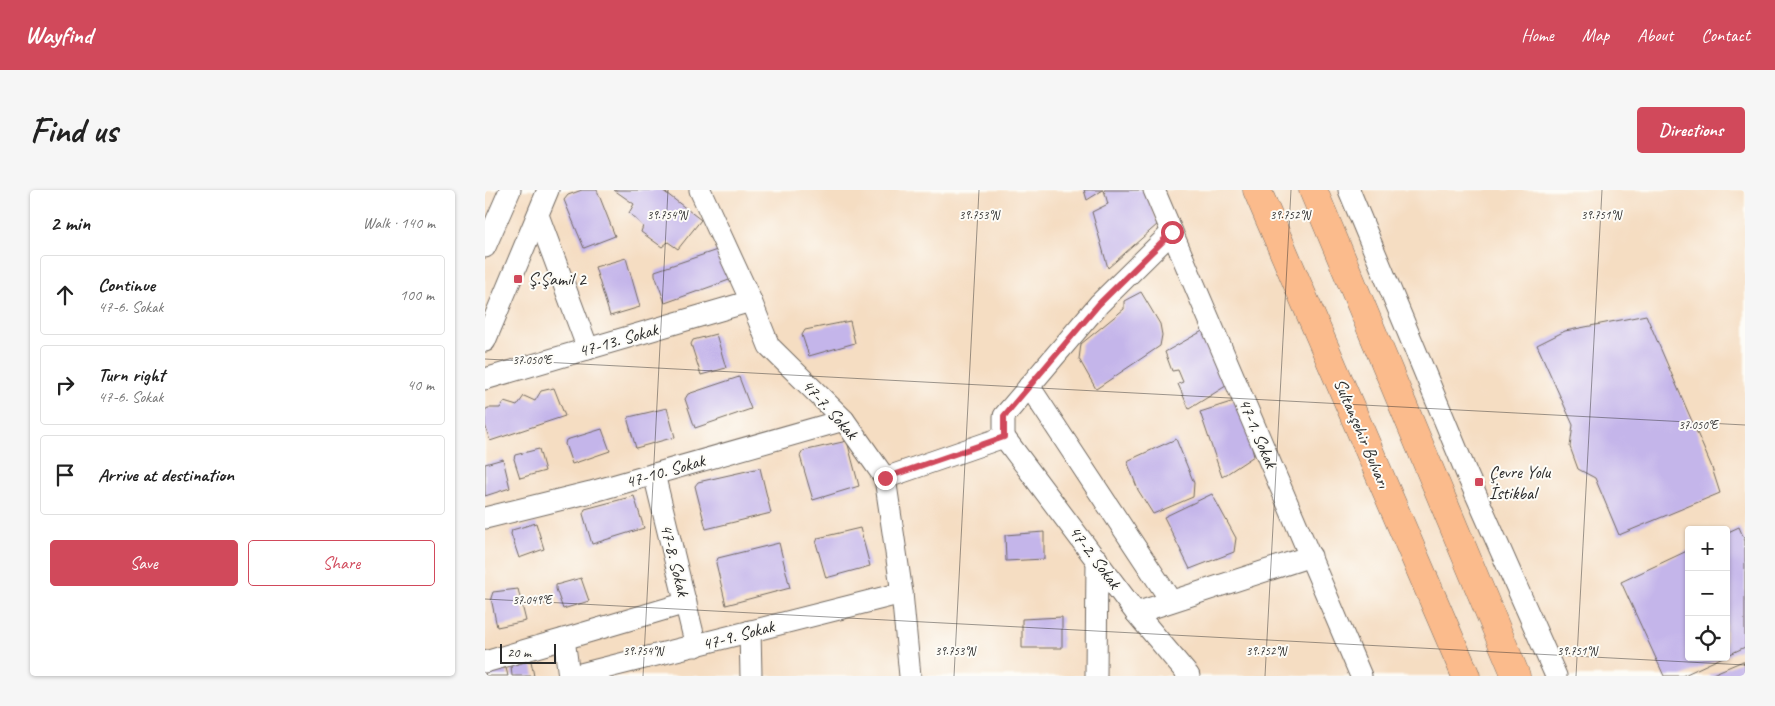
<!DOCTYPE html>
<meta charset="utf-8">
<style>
body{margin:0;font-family:Caveat,sans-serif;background:#f6f6f6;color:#222}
.controls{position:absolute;right:15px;bottom:15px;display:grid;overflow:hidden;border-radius:5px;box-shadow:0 1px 4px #0004}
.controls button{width:45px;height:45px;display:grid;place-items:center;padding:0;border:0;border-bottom:1px solid #e0e0e0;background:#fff;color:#222;font:25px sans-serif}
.scale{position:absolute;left:15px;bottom:12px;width:56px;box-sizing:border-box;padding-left:5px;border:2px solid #2b2b2b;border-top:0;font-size:14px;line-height:18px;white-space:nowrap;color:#2b2b2b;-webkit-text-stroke:4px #fdfcf7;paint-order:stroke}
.stop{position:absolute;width:15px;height:15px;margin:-11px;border:4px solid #d1495b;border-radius:50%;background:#fff}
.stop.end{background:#d1495b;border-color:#fff;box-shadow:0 1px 5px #0008}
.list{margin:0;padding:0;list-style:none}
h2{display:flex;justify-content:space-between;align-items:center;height:65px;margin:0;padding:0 20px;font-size:21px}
h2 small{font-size:16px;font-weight:400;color:#767676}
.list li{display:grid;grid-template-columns:32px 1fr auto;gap:15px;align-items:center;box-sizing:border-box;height:80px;margin:0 10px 10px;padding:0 10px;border:1px solid #e0e0e0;border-radius:5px}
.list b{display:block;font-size:19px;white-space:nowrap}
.list p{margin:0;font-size:16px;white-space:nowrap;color:#767676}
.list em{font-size:16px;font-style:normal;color:#767676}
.actions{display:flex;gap:10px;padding:15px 20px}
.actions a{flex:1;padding:11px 0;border:1px solid #d1495b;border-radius:5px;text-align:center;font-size:18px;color:#d1495b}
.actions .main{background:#d1495b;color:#fff}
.icon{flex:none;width:28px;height:28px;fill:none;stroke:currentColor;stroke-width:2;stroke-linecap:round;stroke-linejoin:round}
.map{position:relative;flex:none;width:1260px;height:486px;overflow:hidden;border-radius:5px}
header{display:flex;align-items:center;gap:30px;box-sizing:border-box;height:70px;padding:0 25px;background:#d1495b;color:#fff}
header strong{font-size:24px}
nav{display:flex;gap:28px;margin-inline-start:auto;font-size:18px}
.intro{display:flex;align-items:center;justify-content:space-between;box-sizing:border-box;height:120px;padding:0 30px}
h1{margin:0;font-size:35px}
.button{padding:12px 22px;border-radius:5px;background:#d1495b;color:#fff;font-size:18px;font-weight:700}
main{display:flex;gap:30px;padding:0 30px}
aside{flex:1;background:#fff;border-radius:5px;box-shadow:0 1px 4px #0004}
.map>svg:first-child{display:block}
.building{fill:#c4b5ea}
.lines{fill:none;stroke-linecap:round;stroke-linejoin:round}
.minor-casing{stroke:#726960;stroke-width:23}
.highway-casing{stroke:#726960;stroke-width:29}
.minor{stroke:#fff;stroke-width:21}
.highway{stroke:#fbbb8c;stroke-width:28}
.route{stroke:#d1495b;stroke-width:6}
.ticks{fill:none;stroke:#2b2b2b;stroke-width:1;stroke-opacity:0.45}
.poi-dot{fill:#d1495b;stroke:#fdfcf7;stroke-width:2}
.labels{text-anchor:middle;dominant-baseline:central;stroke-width:4;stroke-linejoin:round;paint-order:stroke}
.poi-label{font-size:18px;fill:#2b2b2b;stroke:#fdfcf7;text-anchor:start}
.street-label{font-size:18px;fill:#2b2b2b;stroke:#fdfcf7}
.ticks-label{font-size:12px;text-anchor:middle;fill:#2b2b2b;stroke:#fdfcf7;stroke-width:4;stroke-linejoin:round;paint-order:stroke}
</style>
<header>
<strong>Wayfind</strong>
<nav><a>Home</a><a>Map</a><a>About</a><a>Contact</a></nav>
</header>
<div class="intro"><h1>Find us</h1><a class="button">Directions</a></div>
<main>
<aside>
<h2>2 min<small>Walk · 140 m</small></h2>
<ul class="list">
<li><svg class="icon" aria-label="ahead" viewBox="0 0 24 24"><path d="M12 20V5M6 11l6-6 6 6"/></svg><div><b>Continue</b><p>47-6. Sokak</p></div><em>100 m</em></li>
<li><svg class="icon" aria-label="right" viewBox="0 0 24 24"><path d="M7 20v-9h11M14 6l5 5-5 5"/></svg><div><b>Turn right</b><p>47-6. Sokak</p></div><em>40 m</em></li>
<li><svg class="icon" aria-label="arrive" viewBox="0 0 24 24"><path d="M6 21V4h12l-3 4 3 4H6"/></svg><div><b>Arrive at destination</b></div></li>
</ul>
<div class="actions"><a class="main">Save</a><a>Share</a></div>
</aside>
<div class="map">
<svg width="1260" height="486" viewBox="0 0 1260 486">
<rect width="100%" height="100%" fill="#fdfcf7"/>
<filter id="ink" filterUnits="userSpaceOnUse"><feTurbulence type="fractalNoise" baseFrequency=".02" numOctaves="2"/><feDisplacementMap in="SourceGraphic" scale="10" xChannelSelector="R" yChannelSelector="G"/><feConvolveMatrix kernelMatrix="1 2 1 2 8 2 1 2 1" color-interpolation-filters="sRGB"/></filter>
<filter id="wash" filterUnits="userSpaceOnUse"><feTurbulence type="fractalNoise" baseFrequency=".0096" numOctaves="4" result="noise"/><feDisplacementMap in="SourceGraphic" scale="20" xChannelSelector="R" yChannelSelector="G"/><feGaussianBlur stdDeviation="1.12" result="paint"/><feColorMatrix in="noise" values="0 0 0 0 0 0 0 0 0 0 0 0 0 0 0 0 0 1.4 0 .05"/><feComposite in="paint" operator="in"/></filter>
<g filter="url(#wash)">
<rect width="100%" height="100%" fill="#f5ddc2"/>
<g id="blocks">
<g class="building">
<polygon points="97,0 112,0 130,46 99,58 79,10 83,5"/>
<polygon points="129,0 177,0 216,30 193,59 183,52 177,57 156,42 158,36 144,23 149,14"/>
<polygon points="599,0 618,0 602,10"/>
<polygon points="619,0 660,0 673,34 623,78 607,22 623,14"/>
<polygon points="235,59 247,89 180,113 170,85 170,81"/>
<polygon points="141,68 155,117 125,126 110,77"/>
<polygon points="656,102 675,134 677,145 675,156 611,199 594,169 596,154 639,119 639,111"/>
<polygon points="1161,125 1226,275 1235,303 1134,345 1110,288 1093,279 1085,257 1088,235 1052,155 1080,141"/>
<polygon points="365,131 370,153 324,166 317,145 320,140"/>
<polygon points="721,139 744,194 704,219 693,194 698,192 693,180 687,181 680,162"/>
<polygon points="231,144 241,178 216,185 206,154 208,150"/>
<polygon points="254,187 266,219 210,238 200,209 203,204"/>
<polygon points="69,198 80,226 5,251 0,235 0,220 3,218 15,218 19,212 32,216 39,206 50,211 56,201"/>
<polygon points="749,211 760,231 769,266 737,287 715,222"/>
<polygon points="182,218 190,247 151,258 143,231 144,227"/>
<polygon points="117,239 125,261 87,274 80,254 81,250"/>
<polygon points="691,249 709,293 708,307 668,324 653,300 642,271"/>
<polygon points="362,251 374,296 328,310 315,266 318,261"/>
<polygon points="54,259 60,281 35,288 29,269 30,265"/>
<polygon points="18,269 25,298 0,306 0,274"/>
<polygon points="275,278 286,323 221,339 210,296 213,292"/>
<polygon points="727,304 751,348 749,362 705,379 679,327"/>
<polygon points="149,306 159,338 107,354 98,324 100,319"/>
<polygon points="51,333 59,359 34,368 26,344 27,340"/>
<polygon points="1254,337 1260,351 1260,457 1241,466 1241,343"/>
<polygon points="375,338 385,376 341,388 331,353 333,348"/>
<polygon points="559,342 559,369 521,371 520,345"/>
<polygon points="294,353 305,398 241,415 231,373 233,368"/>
<polygon points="1204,360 1204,467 1238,467 1197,486 1179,486 1136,392"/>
<polygon points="96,388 104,411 78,419 71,399 71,395"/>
<polygon points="33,399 41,431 12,437 6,408 8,402"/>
<polygon points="577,427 577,458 537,458 537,429"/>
<polygon points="46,471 49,486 27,486 26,475"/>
<polygon points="1258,471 1260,476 1260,486 1223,486"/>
<polygon points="21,478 23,486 0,486 1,480"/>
</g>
</g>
</g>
<g filter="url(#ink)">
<use href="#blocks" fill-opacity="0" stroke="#726960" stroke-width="1"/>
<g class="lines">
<g class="minor-casing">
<g id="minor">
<polyline points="215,0 266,111 284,156 359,230 400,288 417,403 425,486"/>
<polyline points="669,0 876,486"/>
<polyline points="864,0 981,282 1071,486"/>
<polyline points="53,25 103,159"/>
<polyline points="0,57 25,0"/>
<polyline points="0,151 63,0"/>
<polyline points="0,189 266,111"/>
<polyline points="544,196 686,411"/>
<polyline points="519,247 651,423 704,486"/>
<polyline points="169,284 211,456"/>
<polyline points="400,288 519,247 519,226 614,114 687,42"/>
<polyline points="0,328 106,302 359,230"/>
<polyline points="651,423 826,366"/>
<polyline points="265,441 266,486"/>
<polyline points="79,449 201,413"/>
<polyline points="0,472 79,449 84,486"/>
<polyline points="88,486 417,403"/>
<polyline points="611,486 612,369"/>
</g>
</g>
<g class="highway-casing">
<g id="highway">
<polyline points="772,0 981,486"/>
<polyline points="828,0 1031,486"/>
</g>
</g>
<use href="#minor" class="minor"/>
<use href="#highway" class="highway"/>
</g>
</g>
<g class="lines" filter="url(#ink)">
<polyline class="route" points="400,288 519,247 519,226 614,114 687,42"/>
</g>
<path class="ticks" d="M 0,169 L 1260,235M 0,409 L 1260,475M 158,486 L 183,0M 469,486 L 494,0M 780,486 L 806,0M 1091,486 L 1117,0"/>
<g class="poi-dot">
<rect x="28" y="84" width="10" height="10" rx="2.5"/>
<rect x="989" y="287" width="10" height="10" rx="2.5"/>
</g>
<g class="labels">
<g class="poi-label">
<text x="43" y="89">Ş.Şamil 2</text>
<text x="1004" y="282">Çevre Yolu<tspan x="1004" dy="21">İstikbal</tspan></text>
</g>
<g class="street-label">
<text transform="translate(133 150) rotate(-16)">47-13. Sokak</text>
<text transform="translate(345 219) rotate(48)">47-7. Sokak</text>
<text transform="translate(773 243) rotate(67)">47-1. Sokak</text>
<text transform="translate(877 243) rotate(67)">Sultanşehir Bulvarı</text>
<text transform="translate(180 281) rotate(-16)">47-10. Sokak</text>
<text transform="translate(610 367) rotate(53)">47-2. Sokak</text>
<text transform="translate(190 370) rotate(76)">47-8. Sokak</text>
<text transform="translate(253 445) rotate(-15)">47-9. Sokak</text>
</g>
</g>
<g class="ticks-label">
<text x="182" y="29">39.754°N</text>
<text x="494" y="29">39.753°N</text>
<text x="805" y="29">39.752°N</text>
<text x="1116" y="29">39.751°N</text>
<text x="47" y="174">37.050°E</text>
<text x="1213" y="239">37.050°E</text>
<text x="47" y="414">37.049°E</text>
<text x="158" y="465">39.754°N</text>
<text x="470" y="465">39.753°N</text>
<text x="781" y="465">39.752°N</text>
<text x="1092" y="465">39.751°N</text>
</g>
</svg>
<div class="controls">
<button>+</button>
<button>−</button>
<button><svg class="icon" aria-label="locate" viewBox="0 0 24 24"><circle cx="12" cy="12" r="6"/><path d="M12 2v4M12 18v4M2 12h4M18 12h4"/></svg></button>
</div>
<div class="scale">20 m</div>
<div class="stop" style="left:687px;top:42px"></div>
<div class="stop end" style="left:400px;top:288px"></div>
</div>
</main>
